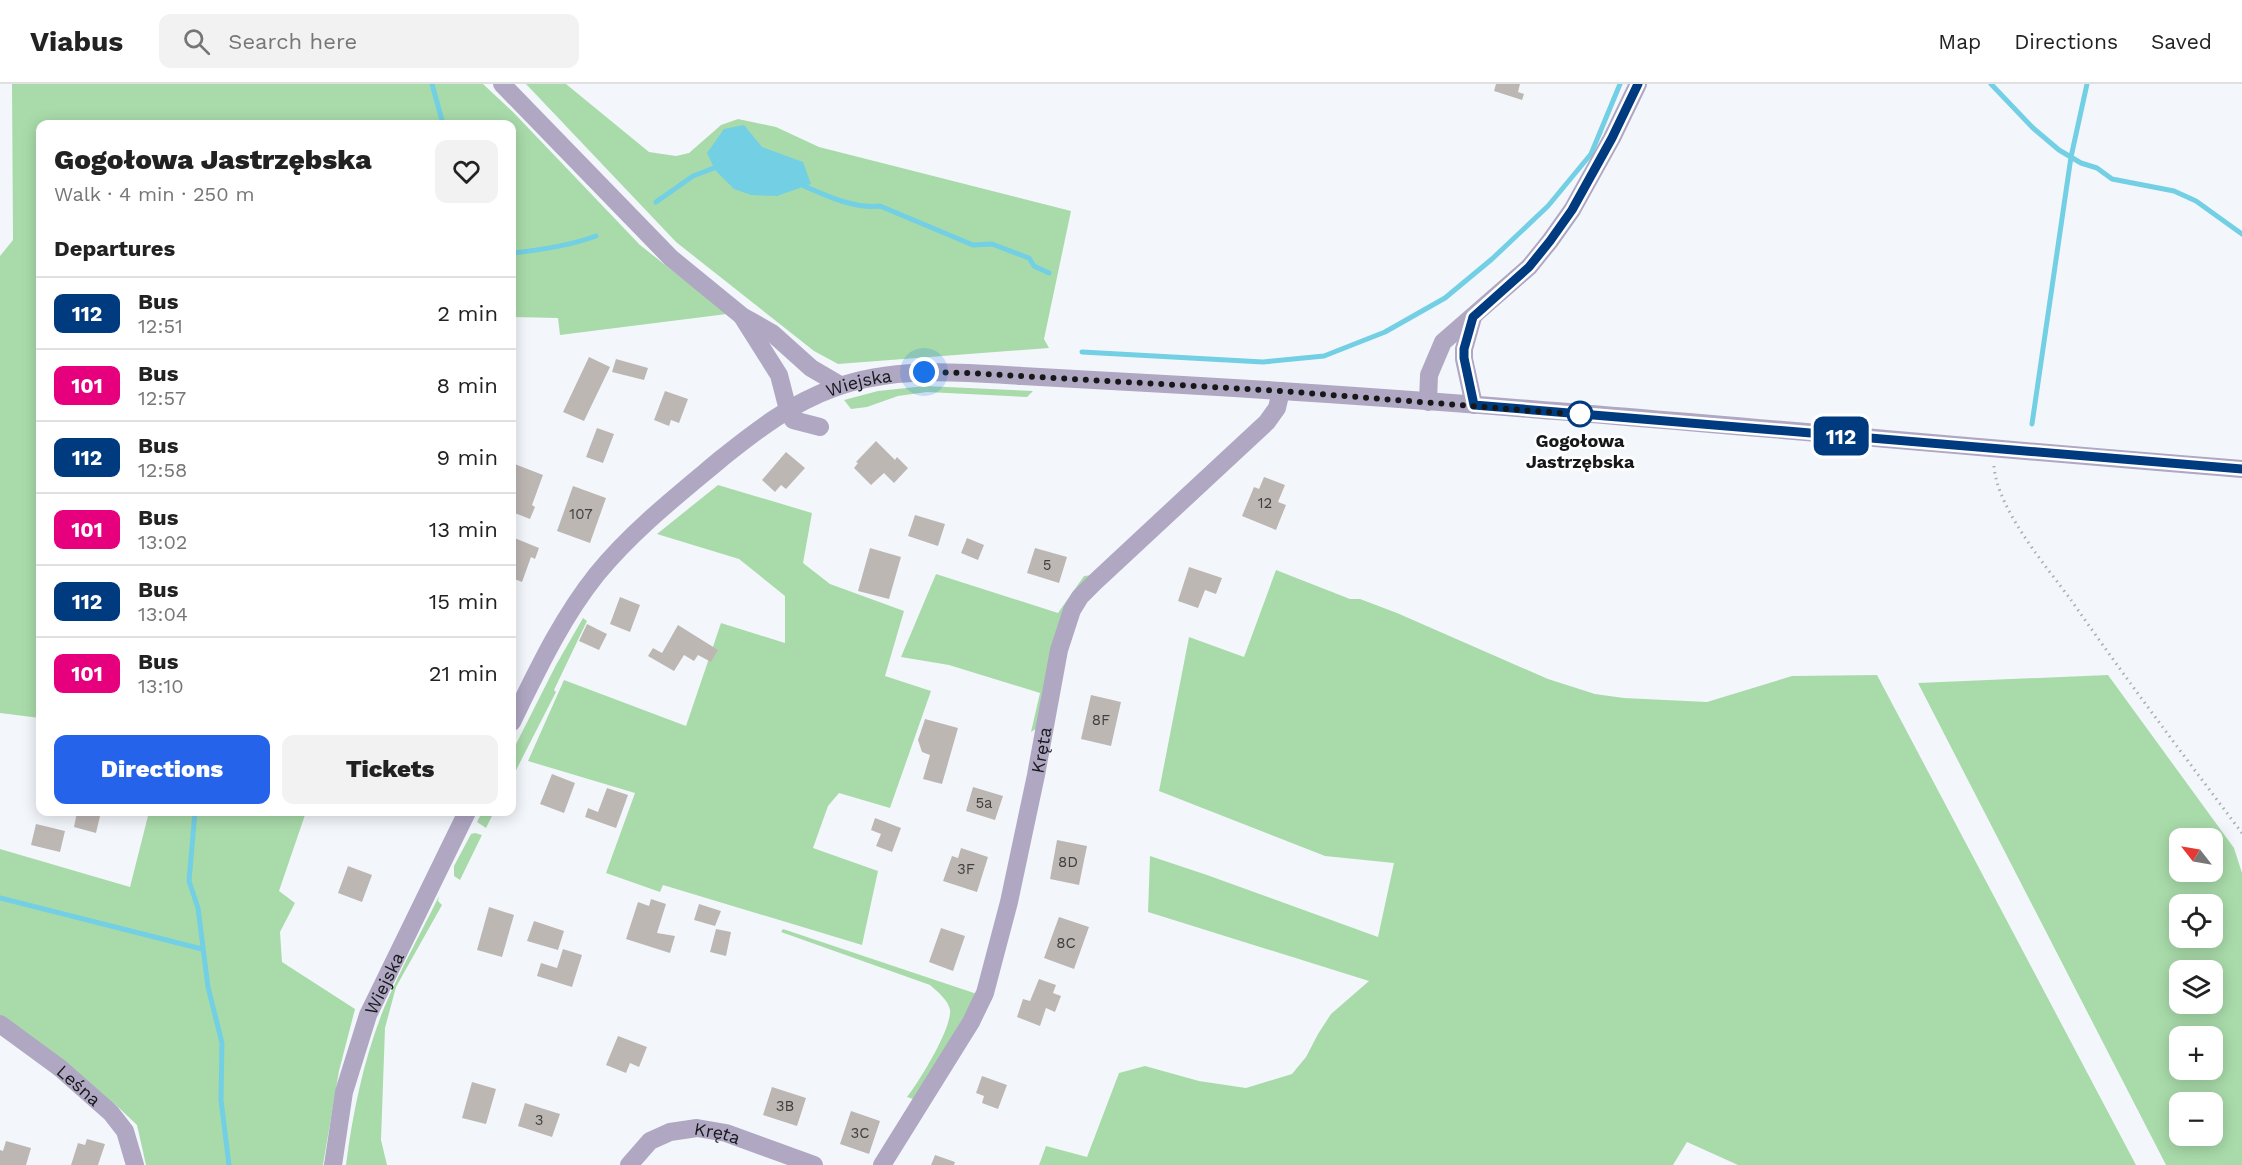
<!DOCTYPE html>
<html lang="en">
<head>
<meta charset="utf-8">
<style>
	:root { --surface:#fff; --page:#f2f2f2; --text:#222; --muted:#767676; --line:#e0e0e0; --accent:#2563eb }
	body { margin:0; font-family:"Work Sans",sans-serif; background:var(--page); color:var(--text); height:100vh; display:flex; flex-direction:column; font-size:22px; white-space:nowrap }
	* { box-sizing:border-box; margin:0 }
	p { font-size:20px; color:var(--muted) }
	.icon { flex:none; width:33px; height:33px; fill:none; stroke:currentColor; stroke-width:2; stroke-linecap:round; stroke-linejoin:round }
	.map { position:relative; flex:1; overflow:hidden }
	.panel { position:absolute; left:36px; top:36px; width:480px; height:696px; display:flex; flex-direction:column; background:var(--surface); border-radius:12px; box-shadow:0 3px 15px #0003 }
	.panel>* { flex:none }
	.badge { padding:0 12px; border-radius:9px; font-size:21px; line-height:39px }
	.needle { width:39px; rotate:301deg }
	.controls { position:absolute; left:2169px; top:744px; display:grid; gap:12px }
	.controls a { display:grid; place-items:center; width:54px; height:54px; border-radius:12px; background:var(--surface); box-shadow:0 3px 15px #0003; font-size:30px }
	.you { position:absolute; width:30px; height:30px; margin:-15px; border:4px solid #fff; border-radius:50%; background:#1a73e8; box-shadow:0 0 0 9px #1a73e833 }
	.map>.badge { position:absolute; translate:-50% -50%; box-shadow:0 0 0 3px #fff }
	h2 { padding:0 18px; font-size:22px; line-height:54px }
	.round { display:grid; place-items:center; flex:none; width:63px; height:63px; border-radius:12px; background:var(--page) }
	.head { display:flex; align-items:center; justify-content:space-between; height:102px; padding:0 18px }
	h1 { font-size:28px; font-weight:800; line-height:45px }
	.button { display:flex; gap:12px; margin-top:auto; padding:12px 18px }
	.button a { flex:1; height:69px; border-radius:12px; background:var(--accent); color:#fff; font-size:24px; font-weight:800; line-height:69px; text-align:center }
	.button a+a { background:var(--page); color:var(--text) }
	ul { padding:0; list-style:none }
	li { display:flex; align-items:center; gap:18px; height:72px; padding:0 18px; border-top:2px solid var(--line) }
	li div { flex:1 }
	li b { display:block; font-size:22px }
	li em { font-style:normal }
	li .badge { min-width:66px; font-weight:700; text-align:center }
	header { display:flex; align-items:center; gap:36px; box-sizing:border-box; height:84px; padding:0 30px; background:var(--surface); border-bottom:2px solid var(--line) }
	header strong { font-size:28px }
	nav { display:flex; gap:33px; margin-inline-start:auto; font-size:21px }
	.search { width:420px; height:54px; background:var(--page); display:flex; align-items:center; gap:15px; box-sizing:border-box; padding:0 21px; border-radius:12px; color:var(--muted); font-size:22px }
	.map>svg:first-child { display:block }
	.green { fill:#a9dbaa; fill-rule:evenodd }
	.water { fill:#73cfe4 }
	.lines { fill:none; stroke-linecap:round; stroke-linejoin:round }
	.stream { stroke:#73cfe4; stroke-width:5 }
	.building { fill:#bdb7b4 }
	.path { stroke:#aaadb1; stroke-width:3; stroke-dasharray:1.5 4.5; stroke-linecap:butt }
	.minor { stroke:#b0a7c3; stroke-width:18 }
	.line-casing { stroke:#fff; stroke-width:14 }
	.line { stroke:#003b80; stroke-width:9 }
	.walk { stroke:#161819; stroke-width:6; stroke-dasharray:0 10.8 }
	.stop-dot { fill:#fff; stroke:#003b80; stroke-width:3 }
	.labels { text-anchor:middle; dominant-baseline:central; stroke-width:5; stroke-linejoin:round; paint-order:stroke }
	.number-label { font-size:15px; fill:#404040 }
	.street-label { font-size:18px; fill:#161819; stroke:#fff }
	.stop-label { font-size:18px; font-weight:bold; fill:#161819; stroke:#fff }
</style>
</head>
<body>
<header>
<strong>Viabus</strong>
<div class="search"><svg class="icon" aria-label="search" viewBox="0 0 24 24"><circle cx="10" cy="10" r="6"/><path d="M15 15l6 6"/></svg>Search here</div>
<nav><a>Map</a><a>Directions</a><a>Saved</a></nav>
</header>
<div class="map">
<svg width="2242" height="1081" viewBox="0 0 2242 1081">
	<rect width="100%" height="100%" fill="#f3f7fc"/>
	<!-- green -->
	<path class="green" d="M 12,0 L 483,0 L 513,28 L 640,161 L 727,230 L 560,251 L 558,234 L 512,233 L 512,40 L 40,40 L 40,634 L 0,629 L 0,172 L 13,156 Z
		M 526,0 L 566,0 L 649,68 L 676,72 L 689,69 L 721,41 L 738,35 L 776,43 L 819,63 L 1071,127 L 1044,255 L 1049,264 L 838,280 L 814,267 L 676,158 Z
		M 925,302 L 1033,307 L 1027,313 L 927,308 L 898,312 L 867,323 L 851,325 L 844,316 L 878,307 Z
		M 718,401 L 812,429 L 803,479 L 830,500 L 904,527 L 885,592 L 931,607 L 890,724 L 839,709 L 828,722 L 813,764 L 878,787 L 862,861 L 663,801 L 660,808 L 606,789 L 635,709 L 528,677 L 564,596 L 686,642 L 721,539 L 785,559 L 785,512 L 739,475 L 657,450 Z
		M 1276,486 L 1350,515 L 1360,515 L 1397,529 L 1548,595 L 1595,610 L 1624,614 L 1707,618 L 1792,592 L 1877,591 L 2136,1081 L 1738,1081 L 1687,1058 L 1673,1081 L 1039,1081 L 1046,1062 L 1087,1073 L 1119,989 L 1145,982 L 1199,997 L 1246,1004 L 1292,990 L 1306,973 L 1318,950 L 1331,930 L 1369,897 L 1148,828 L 1150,772 L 1207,791 L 1378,853 L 1394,779 L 1325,772 L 1159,707 L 1189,553 L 1244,573 Z
		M 936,490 L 1058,529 L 1084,492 L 1093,491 L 1037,644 L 1031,648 L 1040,609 L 949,581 L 901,573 Z
		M 583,534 L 587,537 L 554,606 L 556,608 L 512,694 L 512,668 L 556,581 Z
		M 2108,591 L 2234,764 L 2242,789 L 2242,1081 L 2166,1081 L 1918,599 ZM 2180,754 L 2212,754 L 2212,788 L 2180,788 ZM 2180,820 L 2212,820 L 2212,854 L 2180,854 ZM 2180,886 L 2212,886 L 2212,920 L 2180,920 ZM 2180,952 L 2212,952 L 2212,986 L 2180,986 ZM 2180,1018 L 2212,1018 L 2212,1052 L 2180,1052 Z
		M 149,728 L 306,728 L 279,807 L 295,819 L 280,848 L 282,878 L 355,925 L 339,987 L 323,1081 L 146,1081 L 137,1041 L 117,1022 L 0,942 L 0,765 L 130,803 Z
		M 482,728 L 494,728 L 486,744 L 477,738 Z
		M 475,749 L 482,751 L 460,796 L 454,792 L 454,782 L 471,750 Z
		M 439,812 L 438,817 L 442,821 L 396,903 L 385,944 L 381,1056 L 387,1081 L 346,1081 C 353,1027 364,974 384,924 C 400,886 421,849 439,812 Z
		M 783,845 L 977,910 L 916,1016 L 907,1013 C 919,998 952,944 950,926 C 948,916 938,908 930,901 L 781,848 Z"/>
	<!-- water -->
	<path class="water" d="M 744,41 L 762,63 L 803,78 L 811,100 L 777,112 L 751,111 L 734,105 L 715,86 L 707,69 L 724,45 Z"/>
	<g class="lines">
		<!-- stream -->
		<path class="stream" d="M 432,0 L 443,40
			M 1991,0 L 2033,44 L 2059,66 L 2081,79 L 2097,84 L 2112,95 L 2174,107 L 2196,117 L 2242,150
			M 804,102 C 827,112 854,125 880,122 L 973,161 L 992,160 L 1029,174 L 1034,182 L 1049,189
			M 656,118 L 693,92 L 714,84
			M 512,169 C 541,166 569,162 596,152
			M 1082,268 L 1263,278 L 1324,272 L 1385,248 L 1445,214 L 1492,175 L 1548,122 L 1591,70 L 1620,0
			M 2032,340 L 2071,73 L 2087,0
			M 195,728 L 189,797 L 198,824 L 208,903 L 222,959 L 221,1016 L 229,1081
			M 0,814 L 202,865"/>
	</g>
	<!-- building -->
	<path class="building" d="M 1496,0 L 1520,0 L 1518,8 L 1524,10 L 1522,16 L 1494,7 Z
		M 589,273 L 610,283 L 584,337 L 563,328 Z
		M 616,275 L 648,284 L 644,296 L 612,288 Z
		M 665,307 L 688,315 L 679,339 L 671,336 L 669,342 L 654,336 Z
		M 597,344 L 614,350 L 603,379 L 586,373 Z
		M 876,357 L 895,376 L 897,373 L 908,384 L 894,399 L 884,389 L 871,401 L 854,384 L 858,379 L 856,378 Z
		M 786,368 L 805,384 L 786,405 L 781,401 L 775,408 L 762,396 Z
		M 512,379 L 543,391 L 532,421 L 535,423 L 530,435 L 512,428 Z
		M 1264,393 L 1285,401 L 1278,418 L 1286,421 L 1276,446 L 1242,432 L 1254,403 L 1259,405 Z
		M 573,402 L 606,414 L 590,459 L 557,447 Z
		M 915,431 L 945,440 L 938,462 L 908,452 Z
		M 512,453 L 539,464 L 535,475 L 531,473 L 522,498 L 512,494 Z
		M 967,454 L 984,461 L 978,476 L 961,469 Z
		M 870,464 L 901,473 L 889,515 L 858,507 Z
		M 1035,464 L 1067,473 L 1059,499 L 1027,489 Z
		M 1189,483 L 1222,494 L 1216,510 L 1205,506 L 1198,524 L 1178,517 Z
		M 620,513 L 640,521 L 630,548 L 610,540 Z
		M 587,540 L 607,550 L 599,566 L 579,557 Z
		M 678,541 L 718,566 L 711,578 L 698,571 L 694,577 L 684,571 L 674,587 L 648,572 L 653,564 L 662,569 Z
		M 1091,611 L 1121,618 L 1111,662 L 1081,655 Z
		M 925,635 L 958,644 L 942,700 L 923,695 L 930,671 L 922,668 L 918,656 Z
		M 552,690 L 575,699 L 564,729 L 540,720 Z
		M 973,703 L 1003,712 L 995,736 L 966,727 Z
		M 607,704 L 628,711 L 616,744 L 585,733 L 588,724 L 598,728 Z
		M 77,728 L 104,728 L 103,732 L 100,732 L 96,749 L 74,743 Z
		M 875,734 L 901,744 L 892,768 L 876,762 L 881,750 L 871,746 Z
		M 36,740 L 65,747 L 60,768 L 31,761 Z
		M 1057,756 L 1087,762 L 1079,801 L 1050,795 Z
		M 961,764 L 988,773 L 977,808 L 943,797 L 952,772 L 958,774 Z
		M 348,782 L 372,791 L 362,818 L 338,809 Z
		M 651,815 L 666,820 L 657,849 L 675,852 L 670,869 L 626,855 L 638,818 L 649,822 Z
		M 699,820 L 721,827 L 715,842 L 694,836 Z
		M 489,823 L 514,831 L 502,873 L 477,866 Z
		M 1059,833 L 1089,843 L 1074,885 L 1044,874 Z
		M 534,837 L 564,847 L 558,866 L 527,857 Z
		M 941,844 L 965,852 L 953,887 L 929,878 Z
		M 716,845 L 731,848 L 726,872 L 710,868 Z
		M 563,865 L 582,871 L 572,903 L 537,892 L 541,879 L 557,884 Z
		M 1039,895 L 1056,901 L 1053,909 L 1061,912 L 1055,928 L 1046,924 L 1040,942 L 1017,933 L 1023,915 L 1030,917 Z
		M 618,952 L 647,963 L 639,983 L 630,979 L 626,989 L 606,981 Z
		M 982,992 L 1007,1001 L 998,1025 L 982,1019 L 984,1012 L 976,1009 Z
		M 472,998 L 496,1005 L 486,1040 L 462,1034 Z
		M 772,1003 L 806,1014 L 797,1042 L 763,1031 Z
		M 525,1019 L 560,1030 L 552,1053 L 518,1042 Z
		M 851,1027 L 880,1037 L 869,1070 L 840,1060 Z
		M 87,1055 L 105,1060 L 98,1081 L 71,1081 L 78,1059 L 85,1061 Z
		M 6,1057 L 31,1064 L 26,1081 L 0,1081 L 0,1066 L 3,1067 Z
		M 935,1071 L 955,1078 L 954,1081 L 931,1081 Z"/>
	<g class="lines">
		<!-- path -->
		<path class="path" d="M 1994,382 C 1997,425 2046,482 2071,516 C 2126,595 2184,672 2242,749"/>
		<!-- minor -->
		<g class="minor">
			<path d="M 502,0 L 671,174 L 742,232 L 772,249 L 811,284 L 840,301"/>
			<path d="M 1473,233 L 1464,265 L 1464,275 L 1474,321"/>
			<path d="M 743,234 L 779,291 L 788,326 L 793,336 L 820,343"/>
			<path d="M 1428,318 L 1429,291 L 1443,258 L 1529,183 L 1550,157 L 1572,126 L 1612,54 L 1638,0"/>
			<path id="s1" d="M 512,638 C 537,587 561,535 597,490 C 633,446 679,410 722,374 C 757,346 792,319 834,304 C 894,282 959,288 1022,292 C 1075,295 1129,298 1183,301 C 1536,321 1889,357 2242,385"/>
			<path id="s2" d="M 0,940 L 60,984 L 111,1029 L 125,1047 L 135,1081"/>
			<path id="s3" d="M 333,1081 L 344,1008 L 368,931 L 467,728"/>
			<path id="s4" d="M 629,1081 L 650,1057 L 670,1048 L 697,1044 L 726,1049 L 814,1081"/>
			<path id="s5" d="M 882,1081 L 971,938 L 985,909 L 1009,818 L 1036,691 L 1059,566 L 1072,526 L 1080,513 L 1095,498 L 1267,338 L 1277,324 L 1281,307"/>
		</g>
	</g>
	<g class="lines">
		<!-- line casing -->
		<g class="line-casing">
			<path id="line" d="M 1638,0 L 1612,54 L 1572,126 L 1550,157 L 1529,183 L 1473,233 L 1464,265 L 1464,274 L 1474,321 L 2242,385"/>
		</g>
		<!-- line -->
		<use href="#line" class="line"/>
		<!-- walk -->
		<path class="walk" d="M 924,288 L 968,289 L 1281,307 L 1586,331 L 1580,330"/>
	</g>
	<!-- markers -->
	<circle class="stop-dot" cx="1580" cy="330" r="12"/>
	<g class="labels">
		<!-- number labels -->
		<g class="number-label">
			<text x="1265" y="419">12</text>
			<text x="581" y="430">107</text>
			<text x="1047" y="481">5</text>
			<text x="1101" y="636">8F</text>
			<text x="984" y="719">5a</text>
			<text x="1068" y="778">8D</text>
			<text x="966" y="785">3F</text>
			<text x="1066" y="859">8C</text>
			<text x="785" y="1022">3B</text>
			<text x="539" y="1036">3</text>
			<text x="860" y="1049">3C</text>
		</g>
		<!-- street labels -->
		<g class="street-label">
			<text stroke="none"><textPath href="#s1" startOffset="500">Wiejska</textPath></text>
			<text stroke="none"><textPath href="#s5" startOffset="450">Kręta</textPath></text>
			<text stroke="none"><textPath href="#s3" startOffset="190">Wiejska</textPath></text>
			<text stroke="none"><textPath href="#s2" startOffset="100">Leśna</textPath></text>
			<text stroke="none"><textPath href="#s4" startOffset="102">Kręta</textPath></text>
		</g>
		<!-- stop labels -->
		<g class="stop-label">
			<text x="1580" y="356">Gogołowa<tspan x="1580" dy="21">Jastrzębska</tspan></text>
		</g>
	</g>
</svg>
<div class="controls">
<a><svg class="needle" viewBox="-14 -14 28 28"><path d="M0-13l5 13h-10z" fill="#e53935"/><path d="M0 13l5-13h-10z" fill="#767676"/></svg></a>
<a><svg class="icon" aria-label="locate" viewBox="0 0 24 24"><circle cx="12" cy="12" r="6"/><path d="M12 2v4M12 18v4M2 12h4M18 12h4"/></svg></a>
<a><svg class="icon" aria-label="layers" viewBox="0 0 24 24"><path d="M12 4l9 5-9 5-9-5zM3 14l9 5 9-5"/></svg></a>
<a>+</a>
<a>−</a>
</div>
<div class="you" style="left:924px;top:288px"></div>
<b class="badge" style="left:1841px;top:352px;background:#003b80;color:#fff">112</b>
<section class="panel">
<div class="head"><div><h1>Gogołowa Jastrzębska</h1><p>Walk · 4 min · 250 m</p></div><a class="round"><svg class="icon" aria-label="heart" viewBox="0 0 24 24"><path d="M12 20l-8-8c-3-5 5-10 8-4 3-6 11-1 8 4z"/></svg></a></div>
<h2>Departures</h2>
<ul>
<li><span class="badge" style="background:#003b80;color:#fff">112</span><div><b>Bus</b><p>12:51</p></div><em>2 min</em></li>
<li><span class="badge" style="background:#e6007e;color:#fff">101</span><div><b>Bus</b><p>12:57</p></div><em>8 min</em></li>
<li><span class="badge" style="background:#003b80;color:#fff">112</span><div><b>Bus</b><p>12:58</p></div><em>9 min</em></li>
<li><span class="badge" style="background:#e6007e;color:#fff">101</span><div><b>Bus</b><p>13:02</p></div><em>13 min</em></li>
<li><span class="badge" style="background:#003b80;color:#fff">112</span><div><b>Bus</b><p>13:04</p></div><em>15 min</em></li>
<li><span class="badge" style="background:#e6007e;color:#fff">101</span><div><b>Bus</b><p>13:10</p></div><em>21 min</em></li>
</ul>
<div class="button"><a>Directions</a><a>Tickets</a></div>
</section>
</div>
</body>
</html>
